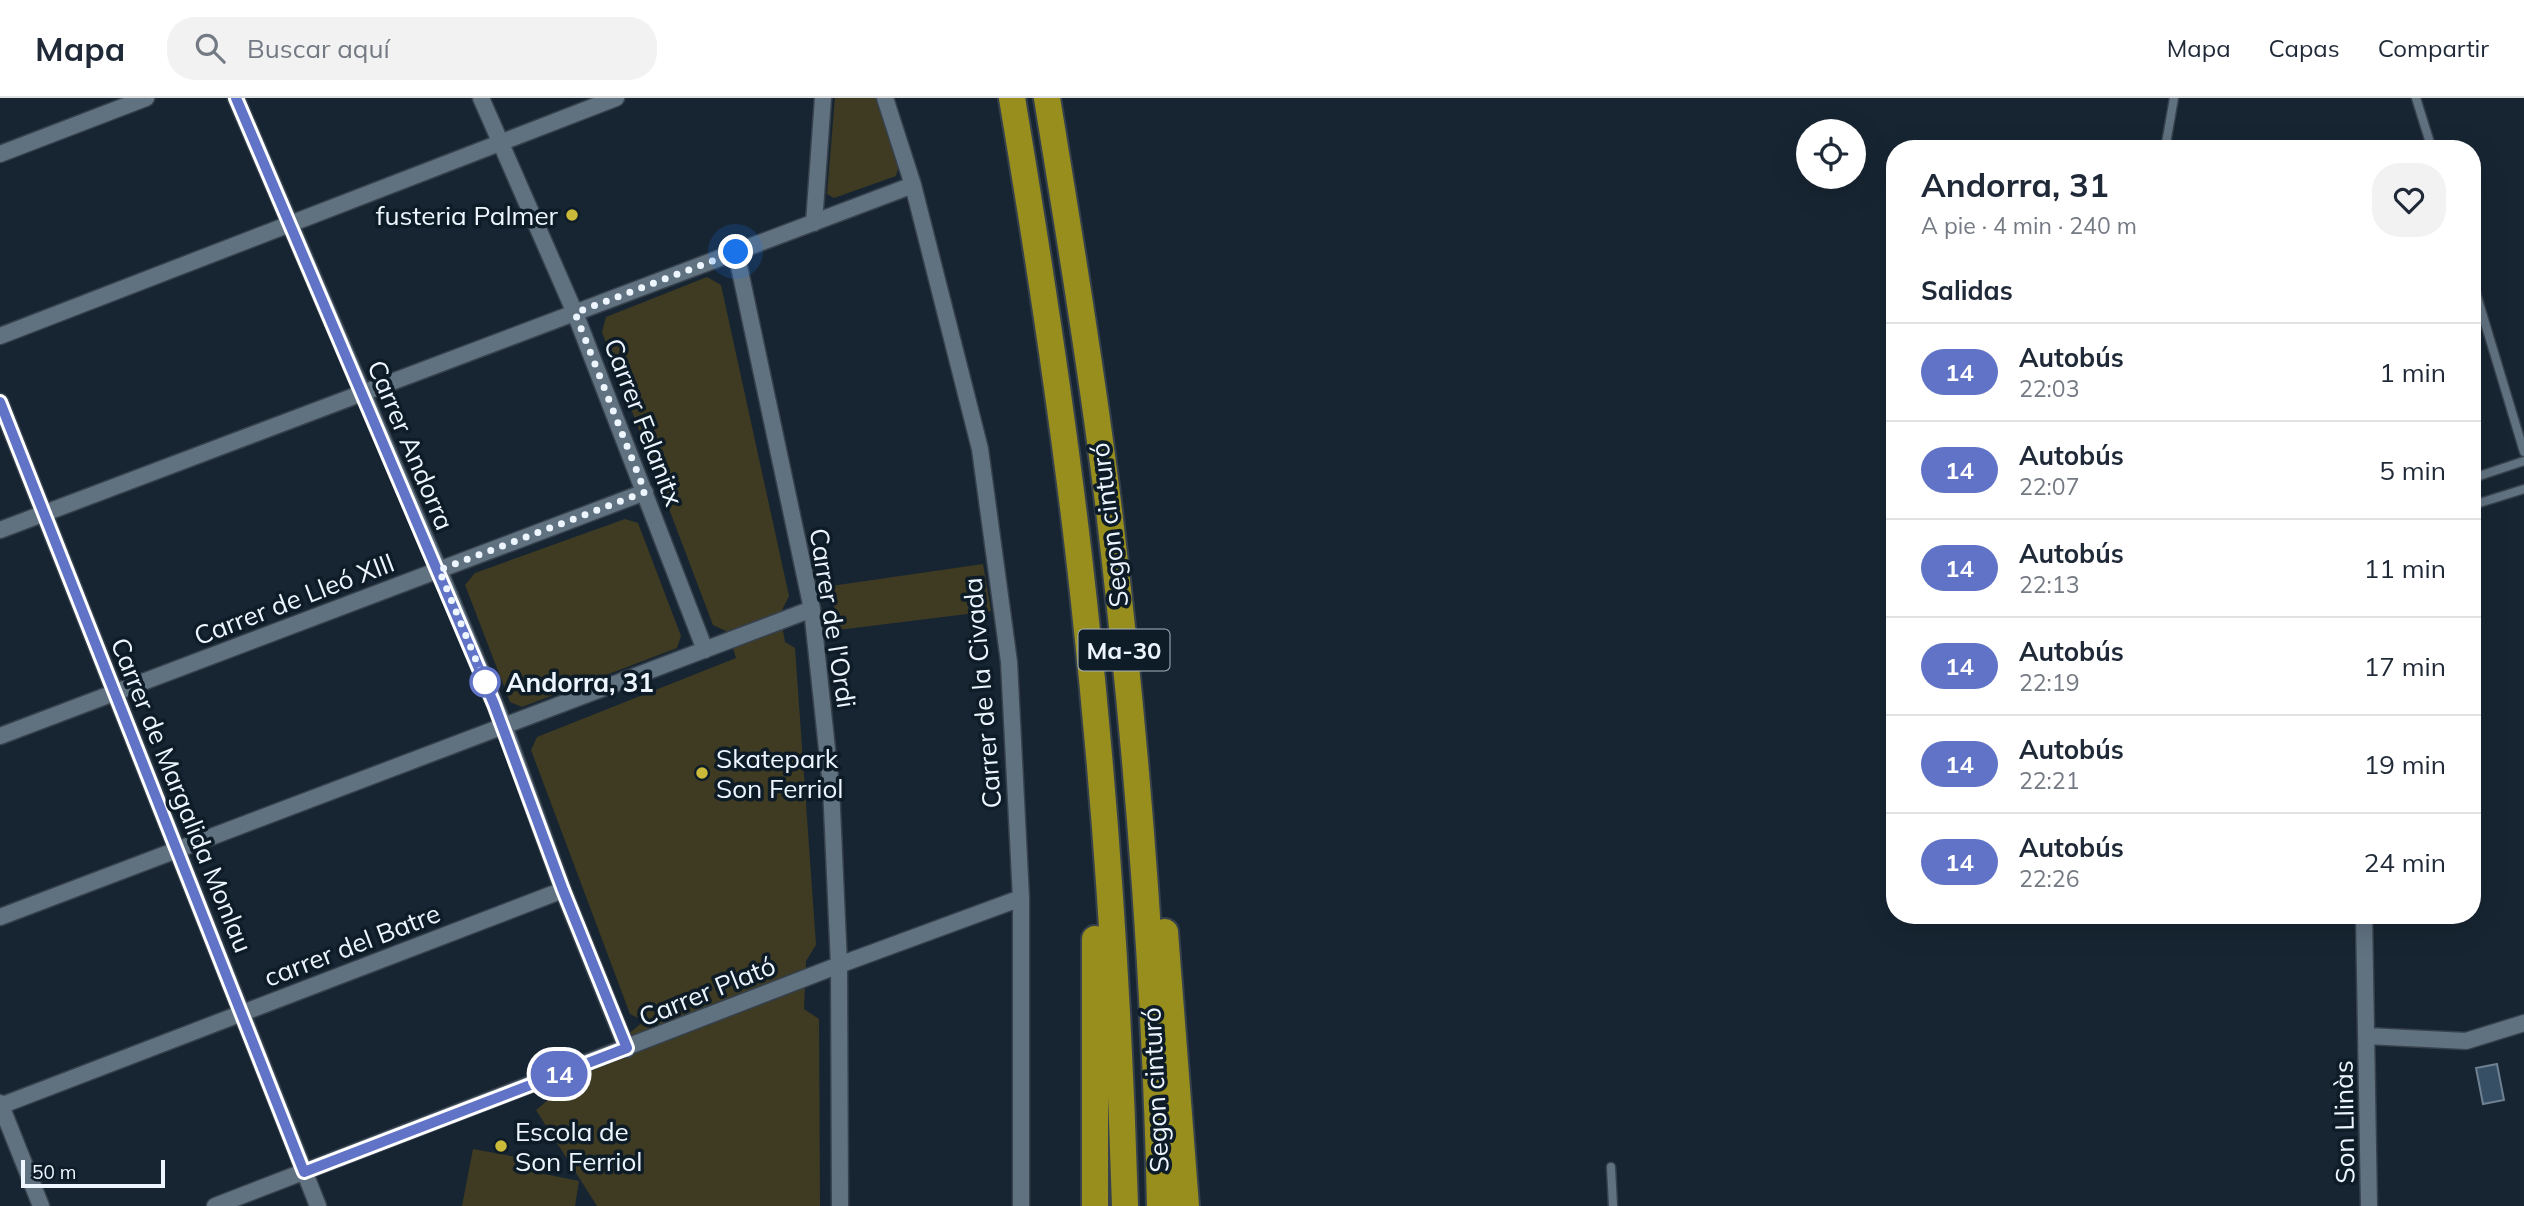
<!DOCTYPE html>
<html lang="es">
<head>
<meta charset="utf-8">
<style>
	:root { --surface:#fff; --page:#f2f2f3; --text:#1f2937; --muted:#747a83; --line:#e0e1e3 }
	body { margin:0; font-family:Mulish,sans-serif; background:var(--page); color:var(--text); height:100vh; display:flex; flex-direction:column; font-size:26px; white-space:nowrap }
	* { box-sizing:border-box; margin:0 }
	p { font-size:23px; color:var(--muted) }
	.icon { flex:none; width:38px; height:38px; fill:none; stroke:currentColor; stroke-width:2; stroke-linecap:round; stroke-linejoin:round }
	.map { position:relative; flex:1; overflow:hidden }
	.sheet { position:absolute; left:1886px; top:42px; width:595px; height:784px; display:flex; flex-direction:column; background:var(--surface); border-radius:28px; box-shadow:0 7px 28px #0002 }
	.sheet>* { flex:none }
	.badge { padding:0 14px; border-radius:23px; font-size:24px; line-height:46px }
	.buttons { position:absolute; left:1796px; top:21px; display:grid; gap:14px }
	.buttons a { display:grid; place-items:center; width:70px; height:70px; border-radius:50%; background:var(--surface); box-shadow:0 7px 28px #0002; font-size:35px }
	.scale { position:absolute; left:21px; bottom:18px; width:144px; box-sizing:border-box; padding-left:7px; border:4px solid #edf6ff; border-top:0; font-size:19px; line-height:24px; white-space:nowrap; color:#edf6ff; -webkit-text-stroke:5px #0e1c28; paint-order:stroke }
	.you { position:absolute; width:35px; height:35px; margin:-18px; border:5px solid #fff; border-radius:50%; background:#1a73e8; box-shadow:0 0 0 10px #1a73e833 }
	.map>.badge { position:absolute; translate:-50% -50%; box-shadow:0 0 0 4px #fff }
	h2 { padding:0 35px; font-size:26px; line-height:63px }
	.round { display:grid; place-items:center; flex:none; width:74px; height:74px; border-radius:28px; background:var(--page) }
	.head { display:flex; align-items:center; justify-content:space-between; height:119px; padding:0 35px }
	h1 { font-size:33px; font-weight:700; line-height:52px }
	ul { padding:0; list-style:none }
	li { display:flex; align-items:center; gap:21px; height:98px; padding:0 35px; border-top:2px solid var(--line) }
	li div { flex:1 }
	li b { display:block; font-size:26px }
	li em { font-style:normal }
	li .badge { min-width:77px; font-weight:700; text-align:center }
	header { display:flex; align-items:center; gap:42px; box-sizing:border-box; height:98px; padding:0 35px; background:var(--surface); border-bottom:2px solid var(--line) }
	header strong { font-size:33px }
	nav { display:flex; gap:38px; margin-inline-start:auto; font-size:24px }
	.search { width:490px; height:63px; background:var(--page); display:flex; align-items:center; gap:18px; box-sizing:border-box; padding:0 24px; border-radius:28px; color:var(--muted); font-size:26px }
	.map>svg:first-child { display:block }
	.green { fill:#3f3b22 }
	.water { fill:#374f64; stroke:#6e8192; stroke-width:2 }
	.lines { fill:none; stroke-linecap:round; stroke-linejoin:round }
	.service-casing { stroke:#36414c; stroke-width:11 }
	.minor-casing { stroke:#36414c; stroke-width:19 }
	.trunk-casing { stroke:#36414c; stroke-width:30 }
	.service { stroke:#607180; stroke-width:8 }
	.minor { stroke:#607180; stroke-width:16 }
	.trunk { stroke:#978e1d; stroke-width:26 }
	.line-casing { stroke:#fff; stroke-width:16 }
	.line { stroke:#6173c7; stroke-width:10 }
	.walk { stroke:#edf6ff; stroke-width:7; stroke-dasharray:0 12.6 }
	.poi-dot { fill:#cbba39; stroke:#0e1c28; stroke-width:2.5 }
	.stop-dot { fill:#fff; stroke:#6173c7; stroke-width:3.5 }
	.labels { text-anchor:middle; dominant-baseline:central; stroke-width:7; stroke-linejoin:round; paint-order:stroke }
	.shield { fill:#0e1c28; stroke:#aab5be; stroke-width:2 }
	.shield-label { font-size:24px; font-weight:bold; fill:#edf6ff }
	.poi-label { font-size:26px; fill:#edf6ff; stroke:#0e1c28; text-anchor:start }
	.street-label { font-size:26px; fill:#edf6ff; stroke:#0e1c28 }
	.stop-label { font-size:26px; font-weight:bold; fill:#edf6ff; stroke:#0e1c28; text-anchor:start }
</style>
</head>
<body>
<header>
<strong>Mapa</strong>
<div class="search"><svg class="icon" aria-label="search" viewBox="0 0 24 24"><circle cx="10" cy="10" r="6"/><path d="M15 15l6 6"/></svg>Buscar aquí</div>
<nav><a>Mapa</a><a>Capas</a><a>Compartir</a></nav>
</header>
<div class="map">
<svg width="2524" height="1108" viewBox="0 0 2524 1108">
	<rect width="100%" height="100%" fill="#172532"/>
	<!-- green -->
	<path class="green" d="M 835,0 L 876,0 L 899,67 L 896,78 L 834,100 L 827,96 Z
		M 707,179 L 721,187 L 789,498 L 780,516 L 785,544 L 795,550 L 816,847 L 806,863 L 804,911 L 819,921 L 820,1108 L 597,1108 L 536,1012 L 644,923 L 630,916 L 531,652 L 537,639 L 736,560 L 728,534 L 713,527 L 602,234 L 606,219 Z
		M 625,421 L 638,425 L 681,538 L 677,550 L 522,609 L 510,604 L 465,487 L 475,475 Z
		M 983,466 L 991,513 L 838,532 L 831,488 Z
		M 473,1051 L 527,1061 L 525,1072 L 579,1083 L 575,1108 L 462,1108 Z"/>
	<!-- water -->
	<path class="water" d="M 2497,966 L 2504,1002 L 2483,1006 L 2476,970 Z"/>
	<g class="lines">
		<!-- service casing -->
		<g class="service-casing">
			<path id="service" d="M 2416,0 L 2432,51
				M 2165,51 L 2174,0
				M 2473,185 L 2524,354
				M 2473,380 L 2524,363
				M 2473,407 L 2524,391
				M 1611,1069 L 1613,1108"/>
		</g>
		<!-- minor casing -->
		<g class="minor-casing">
			<path id="minor" d="M 236,0 L 439,472 L 504,628 L 563,792 L 627,951
				M 481,0 L 575,215 L 705,552
				M 885,0 L 913,87 L 980,351 L 1009,564 L 1021,800 L 1021,1108
				M 0,56 L 146,0
				M 814,125 L 823,0
				M 736,154 L 812,511 L 831,688 L 839,867 L 840,1108
				M 0,238 L 616,0
				M 0,304 L 318,1108
				M 0,432 L 913,87
				M 0,638 L 645,394
				M 2364,817 L 2369,1108
				M 0,819 L 812,511
				M 2367,938 L 2466,943 L 2524,925
				M 0,1005 L 41,1108
				M 0,1008 L 563,792
				M 215,1108 L 839,867 L 1021,800"/>
		</g>
		<!-- trunk casing -->
		<g class="trunk-casing">
			<path id="trunk" d="M 1012,0 C 1040,167 1066,336 1084,504 C 1106,705 1119,907 1125,1108
				M 1047,0 C 1069,135 1091,269 1108,404 C 1136,638 1155,873 1160,1108
				M 1165,834 L 1186,1108
				M 1095,841 L 1095,1108"/>
		</g>
		<!-- service -->
		<use href="#service" class="service"/>
		<!-- minor -->
		<use href="#minor" class="minor"/>
		<!-- trunk -->
		<use href="#trunk" class="trunk"/>
	</g>
	<g class="lines">
		<!-- line casing -->
		<g class="line-casing">
			<path id="line" d="M 0,304 L 304,1074 L 627,950 L 563,792 L 494,606 L 236,0"/>
		</g>
		<!-- line -->
		<use href="#line" class="line"/>
		<!-- walk -->
		<path class="walk" d="M 485,584 L 439,472 L 645,394 L 575,215 L 736,154"/>
	</g>
	<!-- markers -->
	<g class="poi-dot">
		<circle cx="572" cy="117" r="7"/>
		<circle cx="702" cy="675" r="7"/>
		<circle cx="501" cy="1048" r="7"/>
	</g>
	<circle class="stop-dot" cx="485" cy="584" r="14"/>
	<g class="labels">
		<!-- shield labels -->
		<rect class="shield" x="1078.5" y="531.5" width="91" height="41" rx="5"/>
		<g class="shield-label">
			<text x="1124" y="552">Ma-30</text>
		</g>
		<!-- poi labels -->
		<g class="poi-label">
			<text x="558" y="117" text-anchor="end">fusteria Palmer</text>
			<text x="716" y="660">Skatepark<tspan x="716" dy="30">Son Ferriol</tspan></text>
			<text x="515" y="1033">Escola de<tspan x="515" dy="30">Son Ferriol</tspan></text>
		</g>
		<!-- street labels -->
		<g class="street-label">
			<text transform="translate(644 324) rotate(69)">Carrer Felanitx</text>
			<text transform="translate(411 347) rotate(67)">Carrer Andorra</text>
			<text transform="translate(1109 427) rotate(-97)">Segon cinturó</text>
			<text transform="translate(294 501) rotate(-21)">Carrer de Lleó XIII</text>
			<text transform="translate(833 520) rotate(81)">Carrer de l'Ordi</text>
			<text transform="translate(982 595) rotate(-95)">Carrer de la Civada</text>
			<text transform="translate(182 697) rotate(68)">Carrer de Margalida Monlau</text>
			<text transform="translate(352 847) rotate(-21)">carrer del Batre</text>
			<text transform="translate(707 893) rotate(-22)">Carrer Plató</text>
			<text transform="translate(1155 992) rotate(-93)">Segon cinturó</text>
			<text transform="translate(2344 1024) rotate(-91)">Son Llinàs</text>
		</g>
		<!-- stop labels -->
		<g class="stop-label">
			<text x="506" y="584">Andorra, 31</text>
		</g>
	</g>
</svg>
<div class="buttons">
<a><svg class="icon" aria-label="locate" viewBox="0 0 24 24"><circle cx="12" cy="12" r="6"/><path d="M12 2v4M12 18v4M2 12h4M18 12h4"/></svg></a>
</div>
<div class="scale">50 m</div>
<div class="you" style="left:736px;top:154px"></div>
<b class="badge" style="left:559px;top:976px;background:#6173c7;color:#fff">14</b>
<section class="sheet">
<div class="head"><div><h1>Andorra, 31</h1><p>A pie · 4 min · 240 m</p></div><a class="round"><svg class="icon" aria-label="heart" viewBox="0 0 24 24"><path d="M12 20l-8-8c-3-5 5-10 8-4 3-6 11-1 8 4z"/></svg></a></div>
<h2>Salidas</h2>
<ul>
<li><span class="badge" style="background:#6173c7;color:#fff">14</span><div><b>Autobús</b><p>22:03</p></div><em>1 min</em></li>
<li><span class="badge" style="background:#6173c7;color:#fff">14</span><div><b>Autobús</b><p>22:07</p></div><em>5 min</em></li>
<li><span class="badge" style="background:#6173c7;color:#fff">14</span><div><b>Autobús</b><p>22:13</p></div><em>11 min</em></li>
<li><span class="badge" style="background:#6173c7;color:#fff">14</span><div><b>Autobús</b><p>22:19</p></div><em>17 min</em></li>
<li><span class="badge" style="background:#6173c7;color:#fff">14</span><div><b>Autobús</b><p>22:21</p></div><em>19 min</em></li>
<li><span class="badge" style="background:#6173c7;color:#fff">14</span><div><b>Autobús</b><p>22:26</p></div><em>24 min</em></li>
</ul>
</section>
</div>
</body>
</html>
